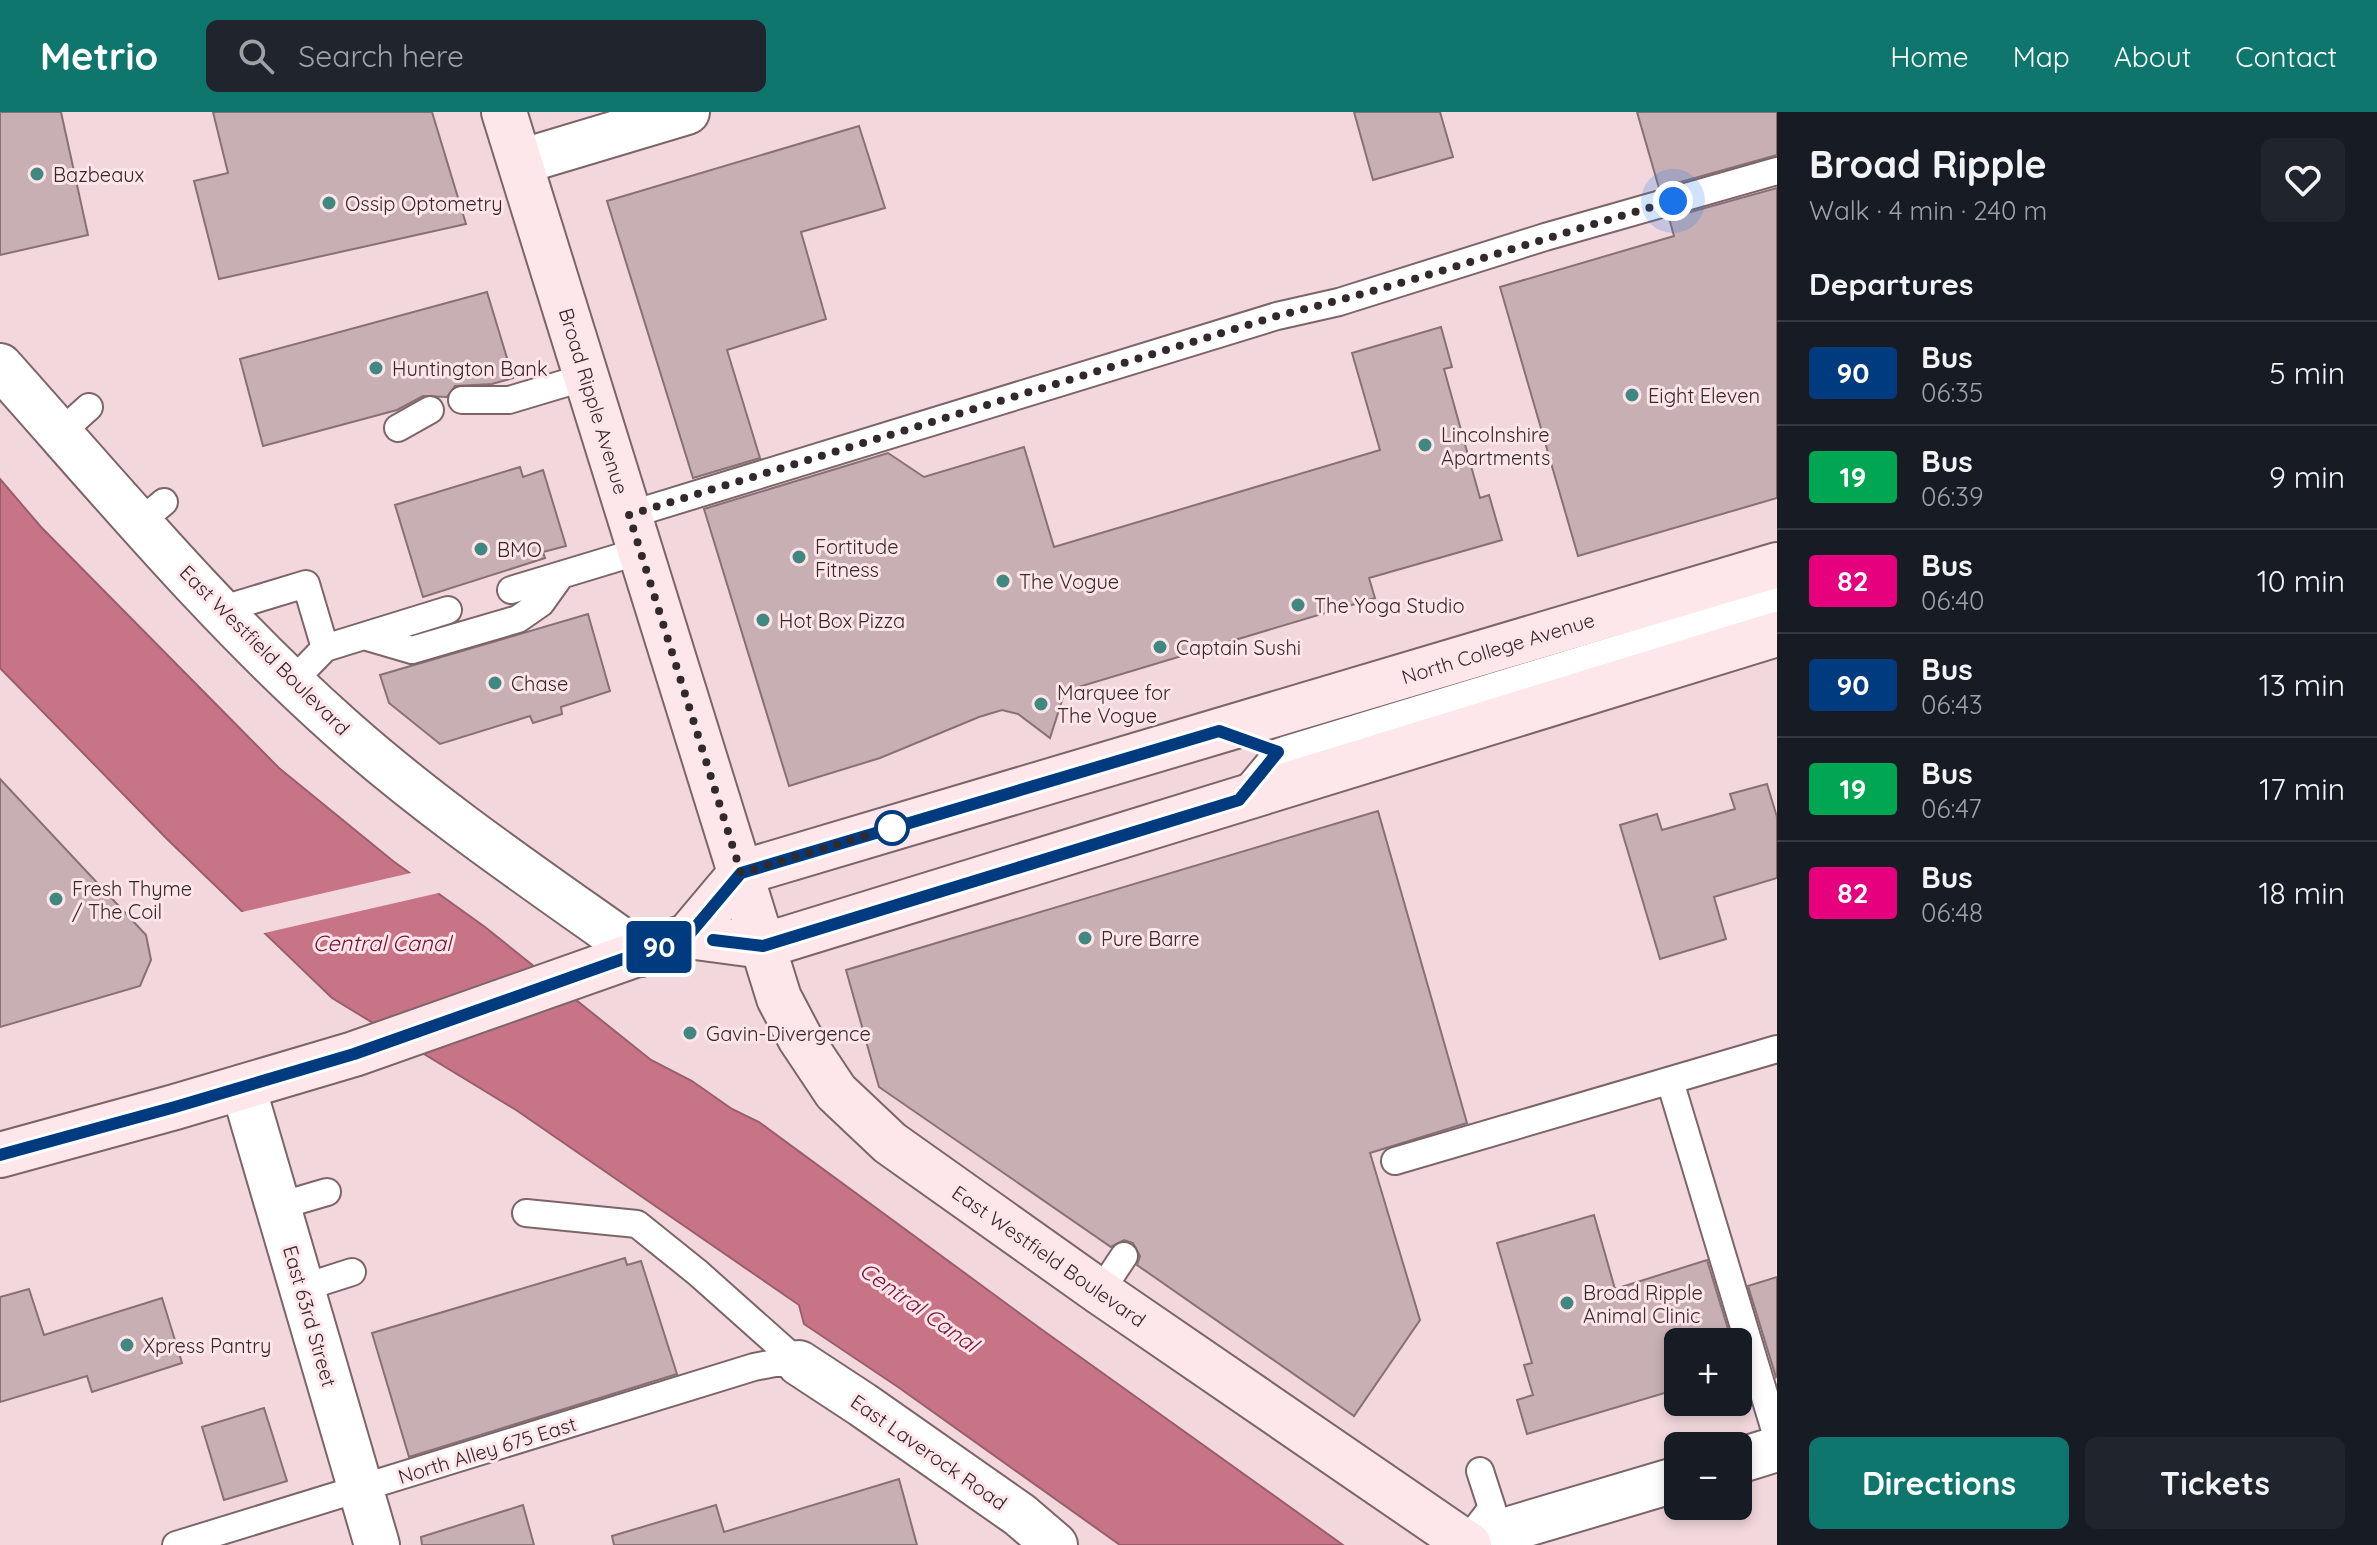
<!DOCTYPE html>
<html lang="en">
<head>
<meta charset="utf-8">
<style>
	:root { --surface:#171b24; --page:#20242c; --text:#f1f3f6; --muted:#9ea1a6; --line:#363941; --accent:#0f766e }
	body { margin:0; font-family:Quicksand,sans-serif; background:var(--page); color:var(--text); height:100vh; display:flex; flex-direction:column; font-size:30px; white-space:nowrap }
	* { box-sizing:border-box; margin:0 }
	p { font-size:26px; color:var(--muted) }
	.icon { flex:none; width:44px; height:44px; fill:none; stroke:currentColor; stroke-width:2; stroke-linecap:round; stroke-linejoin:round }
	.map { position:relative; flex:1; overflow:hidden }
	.panel { display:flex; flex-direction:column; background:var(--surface); width:600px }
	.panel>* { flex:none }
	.badge { padding:0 16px; border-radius:6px; font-size:28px; line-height:52px }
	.tools { position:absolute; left:1664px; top:1216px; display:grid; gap:16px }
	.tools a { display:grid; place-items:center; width:88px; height:88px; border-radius:12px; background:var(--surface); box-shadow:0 4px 12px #0003; font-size:40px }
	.you { position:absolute; width:40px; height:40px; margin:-20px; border:6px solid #fff; border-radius:50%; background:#1a73e8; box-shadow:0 0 0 12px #1a73e833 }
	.map>.badge { position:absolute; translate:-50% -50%; box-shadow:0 0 0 4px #fff }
	h2 { padding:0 32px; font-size:30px; line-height:72px }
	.round { display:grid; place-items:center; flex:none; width:84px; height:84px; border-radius:12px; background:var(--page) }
	.overview { display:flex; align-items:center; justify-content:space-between; height:136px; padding:0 32px }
	h1 { font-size:38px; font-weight:700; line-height:60px }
	.action { display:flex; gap:16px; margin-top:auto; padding:16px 32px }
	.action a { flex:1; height:92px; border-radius:12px; background:var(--accent); color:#fff; font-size:32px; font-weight:700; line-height:92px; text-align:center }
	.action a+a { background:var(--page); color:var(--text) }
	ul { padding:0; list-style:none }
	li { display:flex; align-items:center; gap:24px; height:104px; padding:0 32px; border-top:2px solid var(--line) }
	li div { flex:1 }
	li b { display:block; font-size:30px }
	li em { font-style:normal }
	li .badge { min-width:88px; font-weight:700; text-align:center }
	header { display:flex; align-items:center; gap:48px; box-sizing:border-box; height:112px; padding:0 40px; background:var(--accent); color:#fff }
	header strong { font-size:38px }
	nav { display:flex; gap:44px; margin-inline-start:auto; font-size:28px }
	.search { width:560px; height:72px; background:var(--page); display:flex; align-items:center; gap:20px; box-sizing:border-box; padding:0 28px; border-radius:12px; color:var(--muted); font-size:30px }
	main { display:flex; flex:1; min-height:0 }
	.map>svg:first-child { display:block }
	.water { fill:#c77586; stroke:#9a5e6a; stroke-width:2 }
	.pier { fill:#f2d8dc }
	.building { fill:#c8afb3; stroke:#877174; stroke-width:2 }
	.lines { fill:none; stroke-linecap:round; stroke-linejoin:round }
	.lane-casing { stroke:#7c6569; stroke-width:30 }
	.street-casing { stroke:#7c6569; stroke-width:48 }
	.secondary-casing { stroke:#7c6569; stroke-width:48 }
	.lane { stroke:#fff; stroke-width:26 }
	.street { stroke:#fff; stroke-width:44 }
	.secondary { stroke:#fde7eb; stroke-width:44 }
	.line-casing { stroke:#fff; stroke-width:18 }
	.line { stroke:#003b80; stroke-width:12 }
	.walk { stroke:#32292a; stroke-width:8; stroke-dasharray:0 14.4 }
	.poi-dot { fill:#418881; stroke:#ffe5e9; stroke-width:3 }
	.stop-dot { fill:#fff; stroke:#003b80; stroke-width:4 }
	.labels { text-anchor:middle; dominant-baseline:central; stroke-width:6; stroke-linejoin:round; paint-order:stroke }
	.poi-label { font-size:20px; fill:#32292a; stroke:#ffe5e9; text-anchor:start }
	.street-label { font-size:20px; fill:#32292a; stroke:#ffe5e9 }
	.water-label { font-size:22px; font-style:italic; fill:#751134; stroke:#ffe5e9 }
</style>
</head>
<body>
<header>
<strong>Metrio</strong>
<div class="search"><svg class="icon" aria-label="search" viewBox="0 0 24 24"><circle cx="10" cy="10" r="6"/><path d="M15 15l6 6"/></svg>Search here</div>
<nav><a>Home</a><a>Map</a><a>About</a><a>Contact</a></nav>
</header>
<main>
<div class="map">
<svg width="1777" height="1433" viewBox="0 0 1777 1433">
	<rect width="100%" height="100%" fill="#f2d8dc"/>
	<!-- water -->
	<path class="water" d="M 0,367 L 41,415 L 279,656 L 393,749 L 485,815 L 651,948 L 692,969 L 732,997 L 759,1010 L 1041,1217 L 1343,1433 L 1120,1433 L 898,1275 L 804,1212 L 799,1193 L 516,998 L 332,886 L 167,727 L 0,556 Z"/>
	<!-- pier -->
	<path class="pier" d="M 415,760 L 443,780 L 260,822 L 238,801 Z"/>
	<!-- building -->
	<path class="building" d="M 0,0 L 61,0 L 88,123 L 0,143 Z
		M 213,0 L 432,0 L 466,112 L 219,167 L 194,69 L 228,61 Z
		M 1354,0 L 1440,0 L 1453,45 L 1373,68 Z
		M 1637,0 L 1777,0 L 1777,43 L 1659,76 Z
		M 859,14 L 885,96 L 801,120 L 826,207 L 727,238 L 760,346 L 693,366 L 607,89 Z
		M 1777,76 L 1777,386 L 1578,444 L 1500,175 L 1674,124 L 1669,106 Z
		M 487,180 L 513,266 L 492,272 L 455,274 L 447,285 L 423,284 L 397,298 L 263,334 L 240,247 Z
		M 1441,215 L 1452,255 L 1444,257 L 1480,386 L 1489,383 L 1502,428 L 1369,466 L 1375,486 L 1065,579 L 1050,626 L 1018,602 L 1002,598 L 979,605 L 880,646 L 789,674 L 704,397 L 888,341 L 924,365 L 1024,335 L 1054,435 L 1380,338 L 1352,241 Z
		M 520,355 L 523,365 L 543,358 L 566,434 L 543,440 L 545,446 L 423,485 L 395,393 Z
		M 588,502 L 610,579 L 561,595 L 562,602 L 533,611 L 530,604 L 440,632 L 389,591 L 380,563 Z
		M 0,667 L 146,823 L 151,848 L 140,874 L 0,915 Z
		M 1767,672 L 1777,705 L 1777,766 L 1714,785 L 1726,827 L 1660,847 L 1620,713 L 1657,702 L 1662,718 L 1735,697 L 1730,682 Z
		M 1378,699 L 1467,1011 L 1370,1041 L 1420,1208 L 1354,1304 L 1137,1153 L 1140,1144 L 1133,1131 L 1124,1128 L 1111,1135 L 879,975 L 846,858 Z
		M 1594,1103 L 1615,1177 L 1707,1148 L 1732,1230 L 1678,1230 L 1678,1277 L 1527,1322 L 1517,1288 L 1533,1283 L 1524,1253 L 1532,1251 L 1497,1131 Z
		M 625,1146 L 627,1153 L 641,1149 L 677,1262 L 409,1345 L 372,1221 Z
		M 1777,1165 L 1777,1264 L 1776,1265 L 1748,1174 Z
		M 29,1177 L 44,1223 L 162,1186 L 182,1251 L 92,1280 L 87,1264 L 0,1290 L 0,1185 Z
		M 264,1296 L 287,1369 L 224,1388 L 202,1315 Z
		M 899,1367 L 917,1433 L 614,1433 L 612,1424 L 716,1393 L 724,1420 Z
		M 523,1393 L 534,1433 L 422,1433 L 421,1425 Z"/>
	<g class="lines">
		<!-- lane casing -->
		<g class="lane-casing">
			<path id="lane" d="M 462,288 L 509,288 L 586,265
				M 398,316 L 430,298
				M 60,321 L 89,295
				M 629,403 L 1277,204 L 1339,190 L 1545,125 L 1777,59
				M 140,410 L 164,390
				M 511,478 L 640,439
				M 220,498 L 306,472 L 325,536
				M 364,524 L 412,538 L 518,507 L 541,491 L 561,463
				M 292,570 L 325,536 L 448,498
				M 1243,682 L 1278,640 L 1284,638 L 1777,488
				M 1670,969 L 1777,1325
				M 1395,1049 L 1777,937
				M 279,1094 L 327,1080
				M 526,1101 L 637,1112 L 698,1161 L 799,1251
				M 302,1176 L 352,1160
				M 1100,1180 L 1124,1144
				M 1469,1426 L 1492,1396 L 1480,1359
				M 176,1433 L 754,1255 L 775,1251 L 799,1251"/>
		</g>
		<!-- street casing -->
		<g class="street-casing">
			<path id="street" d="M 520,50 L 687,0
				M 0,254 C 110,377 217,506 341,616 C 434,699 540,770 641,842
				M 243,975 L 377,1433
				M 799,1251 L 863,1293 L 1020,1403 L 1055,1433
				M 1738,1349 L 1777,1337
				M 1466,1430 L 1678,1367"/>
		</g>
		<!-- secondary casing -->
		<g class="secondary-casing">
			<path id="secondary" d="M 504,0 L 779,886 L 800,926 L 836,980 L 890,1031 L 1100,1180 L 1469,1433
				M 688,824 L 741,761 L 1777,453
				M 0,1043 L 175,995 L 354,942 L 688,824 L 763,834 L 1777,522"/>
		</g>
		<!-- lane -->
		<use href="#lane" class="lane"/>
		<!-- street -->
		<use href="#street" class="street"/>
		<!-- secondary -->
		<use href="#secondary" class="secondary"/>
	</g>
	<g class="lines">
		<!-- line casing -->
		<g class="line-casing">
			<path id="line" d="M 0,1043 L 175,995 L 354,942 L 688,824 L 741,761 L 1219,619 L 1278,640 L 1239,688 L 763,834 L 713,828"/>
		</g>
		<!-- line -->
		<use href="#line" class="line"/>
		<!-- walk -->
		<path class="walk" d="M 892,716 L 741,761 L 629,403 L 1277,204 C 1411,172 1541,126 1673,89"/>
	</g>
	<!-- markers -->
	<g class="poi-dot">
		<circle cx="37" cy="62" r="8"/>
		<circle cx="329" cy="91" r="8"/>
		<circle cx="376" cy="256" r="8"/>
		<circle cx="1632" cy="283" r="8"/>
		<circle cx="1425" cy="333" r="8"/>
		<circle cx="481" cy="437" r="8"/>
		<circle cx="799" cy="445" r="8"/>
		<circle cx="1003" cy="469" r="8"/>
		<circle cx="1298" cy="493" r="8"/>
		<circle cx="763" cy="508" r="8"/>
		<circle cx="1160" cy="535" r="8"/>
		<circle cx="495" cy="571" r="8"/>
		<circle cx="1041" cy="592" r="8"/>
		<circle cx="56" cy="787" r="8"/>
		<circle cx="1085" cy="826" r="8"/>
		<circle cx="690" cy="921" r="8"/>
		<circle cx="1567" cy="1191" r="8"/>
		<circle cx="127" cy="1233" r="8"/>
	</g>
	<circle class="stop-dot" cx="892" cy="716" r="16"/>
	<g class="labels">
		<!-- poi labels -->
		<g class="poi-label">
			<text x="53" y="62">Bazbeaux</text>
			<text x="345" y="91">Ossip Optometry</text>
			<text x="392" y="256">Huntington Bank</text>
			<text x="1648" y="283">Eight Eleven</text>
			<text x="1441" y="322">Lincolnshire<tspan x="1441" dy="23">Apartments</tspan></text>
			<text x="815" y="434">Fortitude<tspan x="815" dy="23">Fitness</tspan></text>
			<text x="497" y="437">BMO</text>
			<text x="1019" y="469">The Vogue</text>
			<text x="1314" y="493">The Yoga Studio</text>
			<text x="779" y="508">Hot Box Pizza</text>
			<text x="1176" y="535">Captain Sushi</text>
			<text x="511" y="571">Chase</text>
			<text x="1057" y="580">Marquee for<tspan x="1057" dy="23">The Vogue</tspan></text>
			<text x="72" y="776">Fresh Thyme<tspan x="72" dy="23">/ The Coil</tspan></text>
			<text x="1101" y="826">Pure Barre</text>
			<text x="706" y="921">Gavin-Divergence</text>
			<text x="1583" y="1180">Broad Ripple<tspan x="1583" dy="23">Animal Clinic</tspan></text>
			<text x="143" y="1233">Xpress Pantry</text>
		</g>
		<!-- street labels -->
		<g class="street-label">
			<text transform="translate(594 289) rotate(73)">Broad Ripple Avenue</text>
			<text transform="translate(1498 536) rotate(-17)">North College Avenue</text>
			<text transform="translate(265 538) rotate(45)">East Westfield Boulevard</text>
			<text transform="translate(1049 1144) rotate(35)">East Westfield Boulevard</text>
			<text transform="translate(310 1204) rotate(74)">East 63rd Street</text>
			<text transform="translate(487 1338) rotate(-17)">North Alley 675 East</text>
			<text transform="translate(929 1340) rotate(35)">East Laverock Road</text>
		</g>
		<!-- water labels -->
		<g class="water-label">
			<text x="382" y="831">Central Canal</text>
			<text transform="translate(919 1195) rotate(35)">Central Canal</text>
		</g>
	</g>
</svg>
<div class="tools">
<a>+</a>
<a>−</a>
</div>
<div class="you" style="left:1673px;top:89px"></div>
<b class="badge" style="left:659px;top:835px;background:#003b80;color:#fff">90</b>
</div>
<section class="panel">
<div class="overview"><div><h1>Broad Ripple</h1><p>Walk · 4 min · 240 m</p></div><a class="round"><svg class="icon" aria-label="heart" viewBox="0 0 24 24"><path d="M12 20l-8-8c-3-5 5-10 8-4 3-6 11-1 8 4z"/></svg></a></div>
<h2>Departures</h2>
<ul>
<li><span class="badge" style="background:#003b80;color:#fff">90</span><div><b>Bus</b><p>06:35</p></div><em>5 min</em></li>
<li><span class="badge" style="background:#00a651;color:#fff">19</span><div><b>Bus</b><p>06:39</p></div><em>9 min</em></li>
<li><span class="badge" style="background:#e6007e;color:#fff">82</span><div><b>Bus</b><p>06:40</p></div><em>10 min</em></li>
<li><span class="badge" style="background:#003b80;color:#fff">90</span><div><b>Bus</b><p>06:43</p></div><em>13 min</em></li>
<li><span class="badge" style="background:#00a651;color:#fff">19</span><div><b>Bus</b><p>06:47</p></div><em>17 min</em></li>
<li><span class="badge" style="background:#e6007e;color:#fff">82</span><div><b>Bus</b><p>06:48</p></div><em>18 min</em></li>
</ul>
<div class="action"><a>Directions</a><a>Tickets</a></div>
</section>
</main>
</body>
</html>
